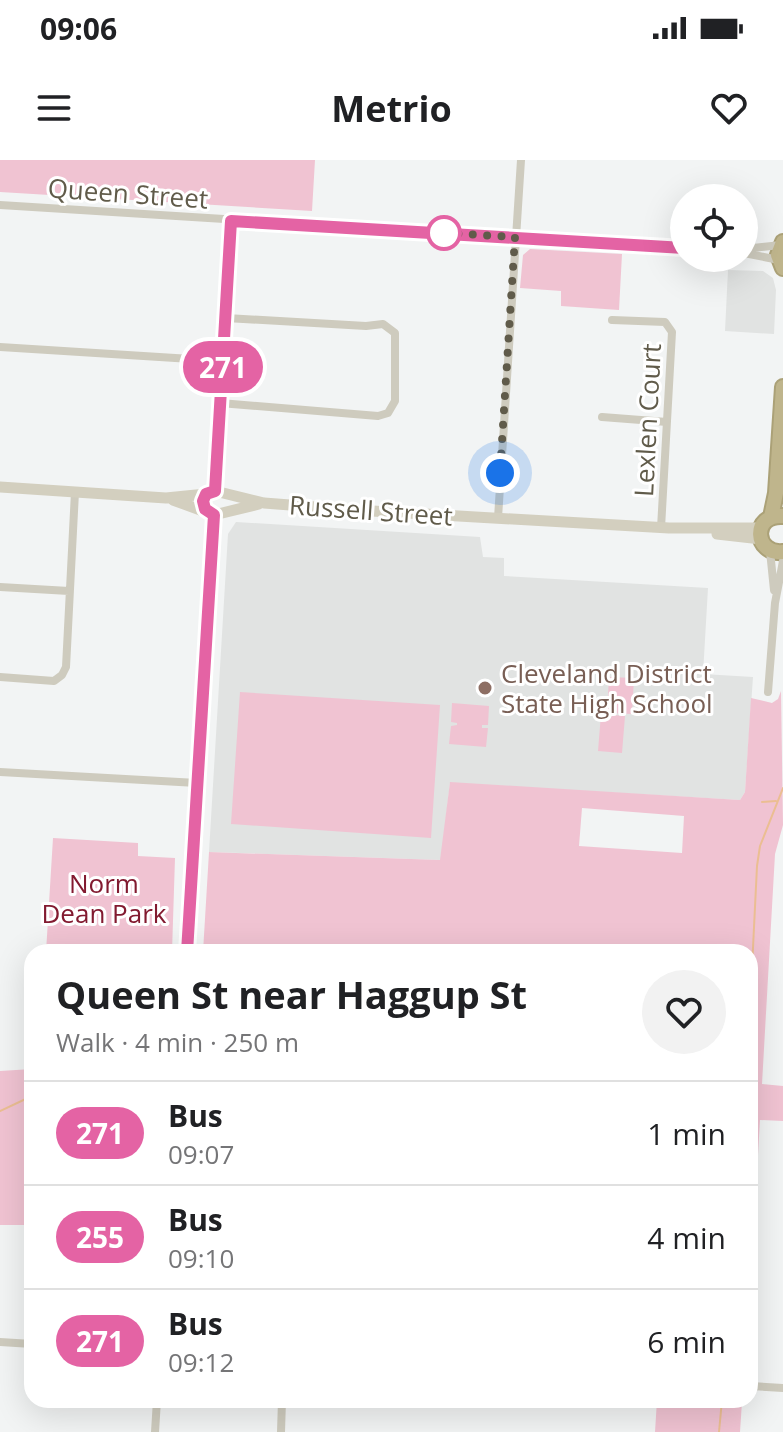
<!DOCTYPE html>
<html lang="en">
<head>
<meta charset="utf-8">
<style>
	:root { --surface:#fff; --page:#f2f2f2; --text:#202124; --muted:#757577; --line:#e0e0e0 }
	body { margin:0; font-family:"Open Sans",sans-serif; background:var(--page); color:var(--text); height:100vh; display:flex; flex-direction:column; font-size:30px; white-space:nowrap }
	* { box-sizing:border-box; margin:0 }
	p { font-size:26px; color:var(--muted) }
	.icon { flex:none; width:44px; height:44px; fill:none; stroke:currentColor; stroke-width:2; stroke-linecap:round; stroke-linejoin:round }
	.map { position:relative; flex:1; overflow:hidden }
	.side { position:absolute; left:24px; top:784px; width:734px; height:464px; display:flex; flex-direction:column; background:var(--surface); border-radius:24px; box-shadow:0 8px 32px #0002 }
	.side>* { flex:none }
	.badge { padding:0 16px; border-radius:26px; font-size:28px; line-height:52px }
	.buttons { position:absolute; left:670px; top:24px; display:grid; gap:16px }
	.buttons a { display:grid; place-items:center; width:88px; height:88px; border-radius:50%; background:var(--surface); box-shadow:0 8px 32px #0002; font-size:40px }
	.you { position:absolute; width:40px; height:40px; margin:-20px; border:6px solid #fff; border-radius:50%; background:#1a73e8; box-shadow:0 0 0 12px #1a73e833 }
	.map>.badge { position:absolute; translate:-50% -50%; box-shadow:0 0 0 4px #fff }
	.round { display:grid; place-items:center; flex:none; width:84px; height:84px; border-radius:42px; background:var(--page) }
	.overview { display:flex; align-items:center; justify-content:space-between; height:136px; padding:0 32px }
	h1 { font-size:38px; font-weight:700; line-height:60px }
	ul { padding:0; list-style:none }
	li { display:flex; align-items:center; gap:24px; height:104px; padding:0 32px; border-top:2px solid var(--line) }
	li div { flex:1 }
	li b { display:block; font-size:30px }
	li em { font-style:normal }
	li .badge { min-width:88px; font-weight:700; text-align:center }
	.status { display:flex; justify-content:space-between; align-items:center; height:56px; padding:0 40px; background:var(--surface); direction:ltr }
	.status svg { height:22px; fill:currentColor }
	header { display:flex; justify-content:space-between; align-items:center; height:104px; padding:0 32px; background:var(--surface); font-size:36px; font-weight:700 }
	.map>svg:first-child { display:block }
	.education { fill:#e1e3e2 }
	.green { fill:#f0c3d2; fill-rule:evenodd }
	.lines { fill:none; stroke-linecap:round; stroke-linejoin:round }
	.stream { stroke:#ebbe92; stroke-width:2 }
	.highway-casing { stroke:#aba177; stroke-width:18 }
	.street { stroke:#cecbbe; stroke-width:8 }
	.secondary { stroke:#d3cfbf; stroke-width:11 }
	.highway { stroke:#bfb58c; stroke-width:14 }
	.line-casing { stroke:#fff; stroke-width:18 }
	.line { stroke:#e463a4; stroke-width:12 }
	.walk { stroke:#605b4a; stroke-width:8; stroke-dasharray:0 14.4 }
	.stop-dot { fill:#fff; stroke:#e463a4; stroke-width:4 }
	.education-dot { fill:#8d6e63; stroke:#fff; stroke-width:3 }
	.labels { text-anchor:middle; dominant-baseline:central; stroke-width:6; stroke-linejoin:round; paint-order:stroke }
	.street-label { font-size:26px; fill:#605b4a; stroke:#fff }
	.education-label { font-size:26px; fill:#785e54; stroke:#fff; text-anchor:start }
	.park-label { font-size:26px; fill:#821a30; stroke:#fff }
</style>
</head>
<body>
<div class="status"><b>09:06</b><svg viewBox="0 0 49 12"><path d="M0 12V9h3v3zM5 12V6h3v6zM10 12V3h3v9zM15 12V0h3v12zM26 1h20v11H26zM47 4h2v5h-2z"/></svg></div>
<header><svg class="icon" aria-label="menu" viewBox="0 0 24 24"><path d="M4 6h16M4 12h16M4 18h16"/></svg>Metrio<svg class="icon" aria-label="heart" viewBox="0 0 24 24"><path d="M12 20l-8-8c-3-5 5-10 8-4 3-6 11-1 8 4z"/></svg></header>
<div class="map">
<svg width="783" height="1272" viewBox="0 0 783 1272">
	<rect width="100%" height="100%" fill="#f2f4f4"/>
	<!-- education -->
	<path class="education" d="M 728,110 L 763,111 L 773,118 L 776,130 L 774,174 L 725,171 Z
		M 236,362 L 480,377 L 483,397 L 504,398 L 504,416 L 708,428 L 703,514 L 753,517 L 745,632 L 740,640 L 450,623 L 441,700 L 209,692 L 228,374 Z"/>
	<!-- green -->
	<path class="green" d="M 0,0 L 315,0 L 312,51 L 0,32 Z
		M 530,89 L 622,94 L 619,150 L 561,146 L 561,131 L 520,128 L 523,95 Z
		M 609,517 L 634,518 L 632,554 L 607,553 Z
		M 781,531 L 783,665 L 775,694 L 762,924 L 783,926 L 783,961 L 760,960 L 750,1136 L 750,792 L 203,792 L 209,692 L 440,700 L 450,622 L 740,640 L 745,632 L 751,538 L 772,543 L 778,539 ZM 582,648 L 684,656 L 682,693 L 579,686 Z
		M 240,532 L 440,545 L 431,678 L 231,664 Z
		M 452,543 L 489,546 L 488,565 L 482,565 L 482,568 L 488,568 L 486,587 L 449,584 L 451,566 L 457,565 L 457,563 L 451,562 Z
		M 601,554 L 625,556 L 622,593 L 598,591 Z
		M 53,678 L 138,683 L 138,696 L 175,698 L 172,792 L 46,792 Z
		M 32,909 L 32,1065 L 0,1065 L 0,911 Z
		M 657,1240 L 742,1242 L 740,1272 L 655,1272 Z"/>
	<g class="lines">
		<!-- stream -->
		<path class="stream" d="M 762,642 L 776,641
			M 750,849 L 757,706 L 760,686 L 783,628
			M 0,951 L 32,936
			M 750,953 L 757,955
			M 719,1272 L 722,1240"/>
		<!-- highway casing -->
		<g class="highway-casing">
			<path id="highway" d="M 783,82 L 778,95 L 783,108
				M 783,356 C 751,354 754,395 783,392
				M 771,357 L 776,333 L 783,227"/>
		</g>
		<!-- street -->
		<path class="street" d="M 0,45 L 684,88
			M 744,89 L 781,85
			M 744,93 L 779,100
			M 612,160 L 665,162 L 672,172 L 661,368
			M 0,187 L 223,201
			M 220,243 L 378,256 L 388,253 L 395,241 L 395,173 L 383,164 L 366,166 L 226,158
			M 602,257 L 667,262
			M 215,331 L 231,61
			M 498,358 L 521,0
			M 770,391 L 774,430
			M 0,427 L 69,431
			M 0,517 L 54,521 L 62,515 L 66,507 L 75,332
			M 768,532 L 775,443 L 783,401
			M 0,612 L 197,623
			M 187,792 L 214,355
			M 0,1182 L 32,1184
			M 750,1226 L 783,1228
			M 155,1272 L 157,1240
			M 281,1272 L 282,1240"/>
		<!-- secondary -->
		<path class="secondary" d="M 0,327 L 166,338 L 206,334 L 215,331 L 264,343 L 355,350 L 669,368 L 761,368
			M 173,340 L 214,355 L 259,344
			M 717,374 L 761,379"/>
		<!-- highway -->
		<use href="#highway" class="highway"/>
	</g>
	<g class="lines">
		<!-- line casing -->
		<g class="line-casing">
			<path id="line" d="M 187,792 L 214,355 L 205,349 L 203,341 L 206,334 L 215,331 L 231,61 L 684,88"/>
		</g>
		<!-- line -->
		<use href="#line" class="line"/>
		<!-- walk -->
		<path class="walk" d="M 444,73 L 515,77 L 500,313"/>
	</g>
	<!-- markers -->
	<circle class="stop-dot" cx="444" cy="73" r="16"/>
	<circle class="education-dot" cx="485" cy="528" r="8"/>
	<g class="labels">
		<!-- street labels -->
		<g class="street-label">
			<text transform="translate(128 33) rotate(4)">Queen Street</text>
			<text transform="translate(647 260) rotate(-87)">Lexlen Court</text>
			<text transform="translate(371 350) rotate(4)">Russell Street</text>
		</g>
		<!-- education labels -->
		<g class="education-label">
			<text x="501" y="513">Cleveland District<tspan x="501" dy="30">State High School</tspan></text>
		</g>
		<!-- park labels -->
		<g class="park-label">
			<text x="104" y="723">Norm<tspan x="104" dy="30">Dean Park</tspan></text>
		</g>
	</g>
</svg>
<div class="buttons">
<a><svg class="icon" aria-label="locate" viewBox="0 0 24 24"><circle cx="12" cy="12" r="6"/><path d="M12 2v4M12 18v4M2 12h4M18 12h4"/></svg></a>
</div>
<div class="you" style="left:500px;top:313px"></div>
<b class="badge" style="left:223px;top:207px;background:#e463a4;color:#fff">271</b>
<section class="side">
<div class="overview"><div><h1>Queen St near Haggup St</h1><p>Walk · 4 min · 250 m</p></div><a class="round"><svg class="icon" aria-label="heart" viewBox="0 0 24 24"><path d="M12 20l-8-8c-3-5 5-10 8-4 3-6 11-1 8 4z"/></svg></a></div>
<ul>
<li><span class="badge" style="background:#e463a4;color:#fff">271</span><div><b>Bus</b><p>09:07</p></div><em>1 min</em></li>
<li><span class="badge" style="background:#e463a4;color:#fff">255</span><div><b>Bus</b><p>09:10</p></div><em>4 min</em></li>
<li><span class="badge" style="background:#e463a4;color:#fff">271</span><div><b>Bus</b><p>09:12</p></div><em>6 min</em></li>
</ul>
</section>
</div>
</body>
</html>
